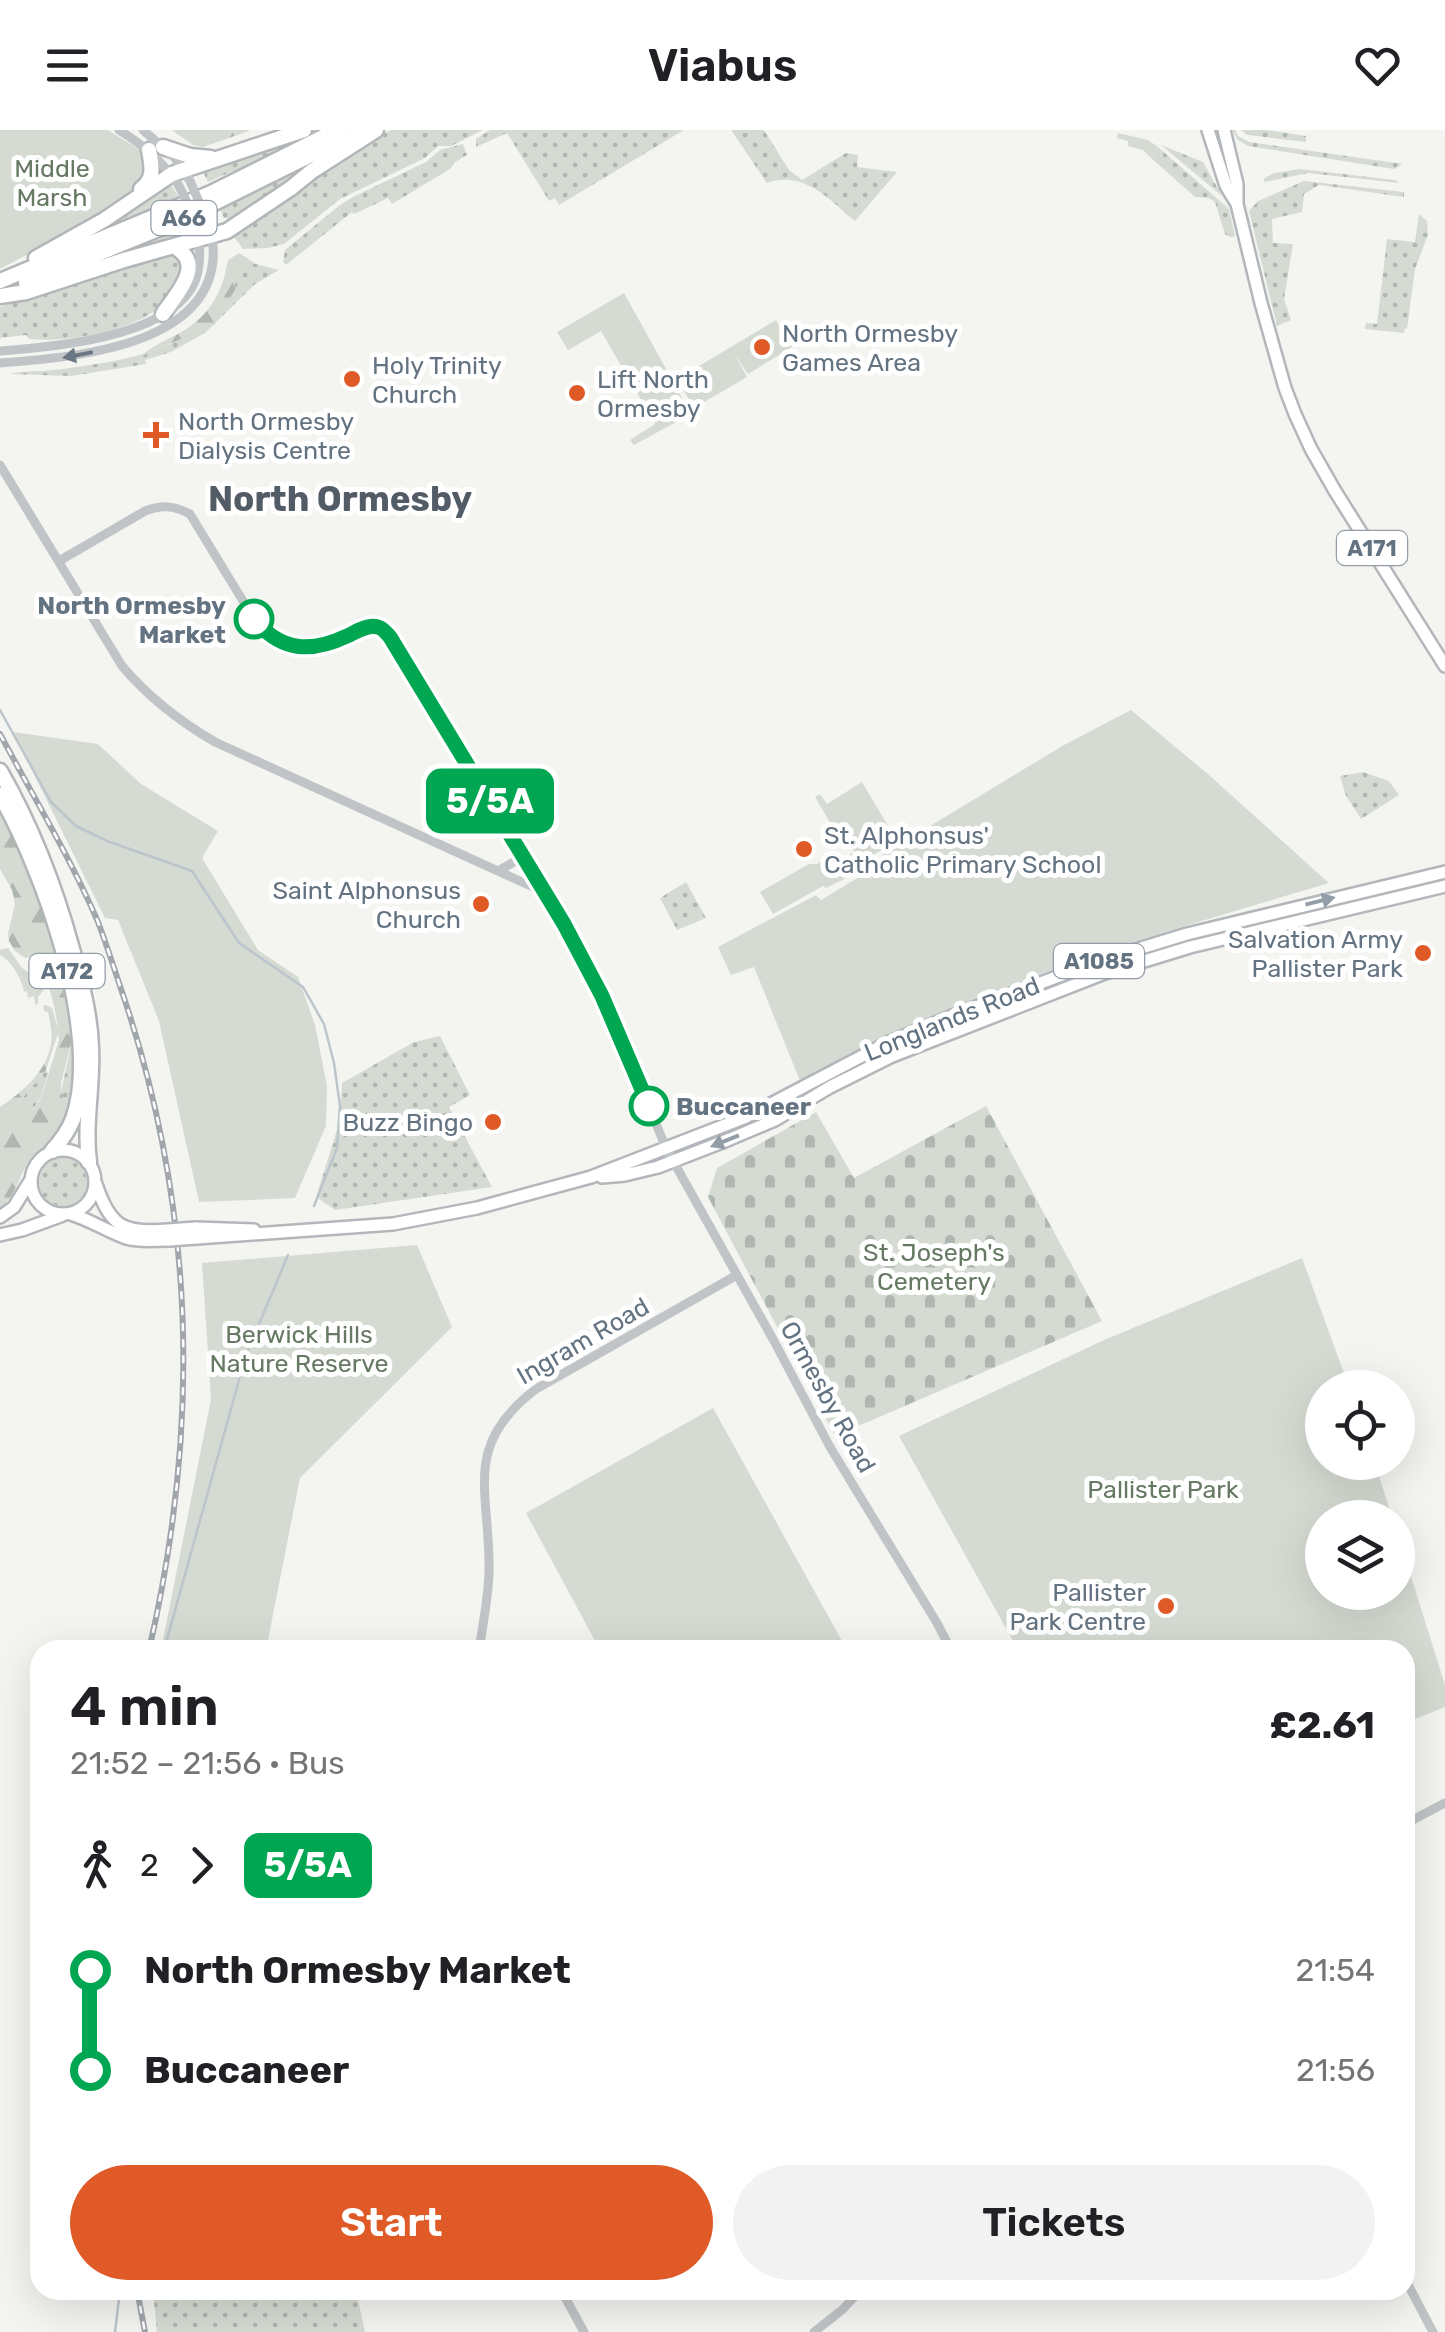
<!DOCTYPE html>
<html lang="en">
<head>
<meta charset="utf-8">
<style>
	:root { --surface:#fff; --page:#f2f2f2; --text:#202124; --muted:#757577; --accent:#df5a27 }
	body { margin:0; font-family:Rubik,sans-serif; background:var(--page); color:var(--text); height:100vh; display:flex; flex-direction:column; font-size:38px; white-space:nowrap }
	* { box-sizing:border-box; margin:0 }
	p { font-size:32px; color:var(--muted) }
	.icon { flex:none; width:55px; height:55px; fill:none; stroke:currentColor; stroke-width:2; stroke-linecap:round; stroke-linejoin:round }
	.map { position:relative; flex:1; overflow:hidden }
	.panel { position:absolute; left:30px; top:1510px; width:1385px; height:660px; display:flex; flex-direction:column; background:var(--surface); border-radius:30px; box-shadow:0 10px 40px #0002 }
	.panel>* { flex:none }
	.badge { padding:0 20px; border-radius:15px; font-size:35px; line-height:65px }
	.fabs { position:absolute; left:1305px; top:1240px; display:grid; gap:20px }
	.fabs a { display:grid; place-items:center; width:110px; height:110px; border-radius:50%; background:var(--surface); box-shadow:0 10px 40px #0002; font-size:50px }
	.map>.badge { position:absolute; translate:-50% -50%; box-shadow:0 0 0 5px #fff }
	.legs { display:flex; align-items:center; gap:15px; height:110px; padding:0 40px; font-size:32px }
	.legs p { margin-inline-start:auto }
	.overview { display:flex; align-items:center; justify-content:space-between; height:170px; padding:0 40px }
	h1 { font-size:55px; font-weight:600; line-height:75px }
	.button { display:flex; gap:20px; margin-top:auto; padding:20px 40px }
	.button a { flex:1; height:115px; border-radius:60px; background:var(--accent); color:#fff; font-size:40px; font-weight:600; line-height:115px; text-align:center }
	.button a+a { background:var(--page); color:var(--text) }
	ul { padding:0 40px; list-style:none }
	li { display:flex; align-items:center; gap:35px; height:100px; font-size:38px }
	li i { display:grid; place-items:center; width:15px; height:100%; margin:0 12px; background:currentColor }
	li i::after { content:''; width:25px; height:25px; margin:-12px; border:8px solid; border-radius:50%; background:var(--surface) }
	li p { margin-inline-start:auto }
	li:first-child i { background:linear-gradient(#0000 50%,currentColor 0) }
	li:last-child i { background:linear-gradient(currentColor 50%,#0000 0) }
	header { display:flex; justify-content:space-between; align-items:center; height:130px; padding:0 40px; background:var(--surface); font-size:45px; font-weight:600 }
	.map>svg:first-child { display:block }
	.grass { fill:url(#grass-dots) }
	.forest { fill:url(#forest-firs); fill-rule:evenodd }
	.cemetery { fill:url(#cemetery-stones) }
	.green { fill:#d5dbd2 }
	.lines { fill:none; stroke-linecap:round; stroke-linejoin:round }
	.stream { stroke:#bbc5cb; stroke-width:2.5 }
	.major-casing { stroke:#b3b7bb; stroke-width:16 }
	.highway-casing { stroke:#b3b6b9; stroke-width:19 }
	.minor { stroke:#c0c4c7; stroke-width:9 }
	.major { stroke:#fff; stroke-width:11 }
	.highway { stroke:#fff; stroke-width:14 }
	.rail-casing { stroke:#a1a6ac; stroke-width:6 }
	.rail { stroke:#fff; stroke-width:2.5; stroke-dasharray:8; stroke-linecap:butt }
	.major-bridge-casing { stroke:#b3b7bb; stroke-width:16; stroke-linecap:butt }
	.minor-bridge { stroke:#c0c4c7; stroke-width:9 }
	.major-bridge { stroke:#fff; stroke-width:11 }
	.oneway { fill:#697784 }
	.oneway2 { fill:#929da7 }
	.line-1-casing { stroke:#fff; stroke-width:22 }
	.line-1 { stroke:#00a651; stroke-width:15 }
	.poi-dot { fill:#df5a27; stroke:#fff; stroke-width:4 }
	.stop-1-dot { fill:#fff; stroke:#00a651; stroke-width:5 }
	.labels { text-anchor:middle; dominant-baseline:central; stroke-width:10; stroke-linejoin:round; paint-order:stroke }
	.shield { fill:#fff; stroke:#929da7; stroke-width:2.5 }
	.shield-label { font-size:22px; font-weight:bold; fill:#647381 }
	.park-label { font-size:25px; fill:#667963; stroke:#fff }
	.poi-label { font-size:25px; fill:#647381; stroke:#fff; text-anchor:start }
	.stop-label { font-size:25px; font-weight:bold; fill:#647381; stroke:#fff; text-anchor:end }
	.street-label { font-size:25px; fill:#647381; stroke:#fff }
	.district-label { font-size:35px; font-weight:bold; fill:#525c67; stroke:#fff }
</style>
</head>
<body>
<header><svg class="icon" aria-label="menu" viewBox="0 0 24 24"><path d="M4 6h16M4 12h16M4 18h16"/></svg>Viabus<svg class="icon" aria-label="heart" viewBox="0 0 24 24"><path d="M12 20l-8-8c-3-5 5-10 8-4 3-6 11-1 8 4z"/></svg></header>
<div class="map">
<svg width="1445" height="2202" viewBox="0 0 1445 2202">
	<defs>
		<pattern id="grass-dots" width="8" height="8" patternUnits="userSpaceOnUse" patternTransform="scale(2.5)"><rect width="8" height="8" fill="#d5dbd2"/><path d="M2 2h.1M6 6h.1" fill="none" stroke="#b0b6b0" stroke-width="1.8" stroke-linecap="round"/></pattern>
		<pattern id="forest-firs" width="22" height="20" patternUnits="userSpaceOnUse" patternTransform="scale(2.5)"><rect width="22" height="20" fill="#d5dbd2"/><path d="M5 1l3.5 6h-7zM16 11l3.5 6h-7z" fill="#b0b6b0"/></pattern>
		<pattern id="cemetery-stones" width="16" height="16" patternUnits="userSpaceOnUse" patternTransform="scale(2.5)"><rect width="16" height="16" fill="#d5dbd2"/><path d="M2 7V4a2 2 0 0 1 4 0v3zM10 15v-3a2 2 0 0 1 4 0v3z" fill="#b0b6b0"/></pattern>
	</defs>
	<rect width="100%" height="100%" fill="#f4f5f1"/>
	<!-- grass -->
	<path class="grass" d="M 312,0 L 322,0 L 237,43 L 233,41 L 208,52 L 204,44 L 208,38 L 254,23 Z
		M 391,0 L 483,0 L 451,16 L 438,16 L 425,28 L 340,69 L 284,114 L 268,118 L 243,119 L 231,103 L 352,21 Z
		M 490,0 L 684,0 L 559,75 L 555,68 L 549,71 L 507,3 L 476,17 L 476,9 Z
		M 731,0 L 764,0 L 789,40 L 802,50 L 846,23 L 858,25 L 857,37 L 897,42 L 855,91 C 828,69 805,40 767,53 Z
		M 1232,0 L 1235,0 L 1238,6 L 1249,12 L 1403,34 L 1394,39 L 1248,16 L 1238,10 Z
		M 1241,0 L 1266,0 L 1306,6 L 1306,12 L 1248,5 Z
		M 463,14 L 467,25 L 455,32 L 450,39 L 392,74 L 388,68 L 354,84 L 352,82 L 286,135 L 283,132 L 285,120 L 340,75 L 353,67 L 426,32 L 440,20 Z
		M 1161,15 L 1203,32 L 1222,66 Z
		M 1158,17 L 1229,79 L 1235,106 L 1230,107 L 1225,104 L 1215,72 L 1209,68 L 1195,67 L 1151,28 Z
		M 330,22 L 332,24 L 233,89 L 224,88 L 220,79 Z
		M 1300,39 L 1395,50 L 1399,53 L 1308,43 L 1265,52 L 1263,49 L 1274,43 Z
		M 1304,51 L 1404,62 L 1404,67 L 1319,55 L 1304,64 L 1302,82 L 1272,89 L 1273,113 L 1293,114 L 1284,169 L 1291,190 L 1277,196 L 1249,81 L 1258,71 Z
		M 166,55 L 171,55 L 179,67 L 87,108 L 85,104 Z
		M 1419,84 L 1427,91 L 1428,105 L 1415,139 L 1407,199 L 1405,198 L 1404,203 L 1365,199 L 1366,193 L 1377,194 L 1387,109 L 1415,112 Z
		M 190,93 L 193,101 L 191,106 L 65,145 Z
		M 176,122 L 187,138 C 177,152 168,172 153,182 C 124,202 64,213 29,209 L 26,205 L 0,208 L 0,177 L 126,136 Z
		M 242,134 L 256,134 L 279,140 L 255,154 L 205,203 L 171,222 L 145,230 L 146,234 L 71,246 L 10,244 C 24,240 40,242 55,240 C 114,232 174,225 219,182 C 233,168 231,149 242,134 Z
		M 1363,642 L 1389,651 L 1399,665 L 1361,689 L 1346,666 L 1340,646 Z
		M 686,752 L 706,788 L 677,800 L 660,768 Z
		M 73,906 L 74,940 L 71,972 L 65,970 L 61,962 Z
		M 440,906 L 470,965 L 449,977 L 492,1057 L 335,1080 L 316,1067 L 340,990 L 342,953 L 414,912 Z
		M 46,940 L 48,943 L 41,967 L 29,985 L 23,980 L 19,972 Z
		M39 1052a24 24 0 1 1 48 0a24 24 0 1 1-48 0Z
		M 153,2160 L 356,2160 L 365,2202 L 157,2202 Z"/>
	<!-- forest -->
	<path class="forest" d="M 172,0 L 249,0 L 249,1 L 203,17 L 193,15 Z
		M 1118,3 L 1148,10 L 1158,17 L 1151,28 L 1143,20 L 1128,16 L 1128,11 L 1117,8 Z
		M 239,123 L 256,134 L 242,134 L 235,148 L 235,160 L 211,196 L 140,227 C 149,218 162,212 174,206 C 207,190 222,165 228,130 Z
		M 0,683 L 31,745 L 57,832 L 73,906 L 61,953 L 61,962 L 65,970 L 71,972 C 67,989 61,1002 47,1014 C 40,1020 34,1023 29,1031 C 18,1048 16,1066 0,1079 L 0,977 C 22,962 46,943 51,914 C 53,904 50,892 48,882 L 44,881 L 43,876 L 46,875 L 52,878 L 58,899 C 54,873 50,848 31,827 L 25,828 L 15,821 L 9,811 L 8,804 L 15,774 L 12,760 L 0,739 ZM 58,903 L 59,910 L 41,968 L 29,985 L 23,980 L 19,972 L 46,940 Z
		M 8,818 L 22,838 L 39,849 L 44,860 L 38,867 L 38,874 L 35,875 L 34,866 L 28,868 L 27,861 L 24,862 C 22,849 11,830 0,825 L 0,820 Z"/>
	<!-- cemetery -->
	<path class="cemetery" d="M 986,976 L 1102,1191 L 835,1306 L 708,1067 L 717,1038 L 816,982 L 854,1048 Z"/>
	<!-- green -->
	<path class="green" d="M 0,0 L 108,0 L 143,22 L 147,29 L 144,54 L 65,105 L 0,139 Z
		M 624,163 L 691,284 L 634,315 L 630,310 L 655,294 L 601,201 L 568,220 L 557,202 Z
		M 776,190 L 792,217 L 748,244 L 735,225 L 747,247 L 694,278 L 677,249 Z
		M 1131,580 L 1209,645 L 1329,753 L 1098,822 L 951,878 L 800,951 L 754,837 L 731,845 L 718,817 L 816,765 L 821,770 L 882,733 L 879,727 L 1064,615 Z
		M 13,602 L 98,614 L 141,654 L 218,701 L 202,728 L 258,820 L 298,847 L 315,895 L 327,956 L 326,996 L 295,1068 L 199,1072 L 159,891 L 118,790 L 105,788 Z
		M 862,652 L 897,711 L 861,732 L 840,699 L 835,701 L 815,667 L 820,664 L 827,674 Z
		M 852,723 L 863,740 L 826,758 L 823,756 L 773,784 L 760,762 L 809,734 L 817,734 L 827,728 L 832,736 Z
		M 417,1115 L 452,1197 L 300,1348 L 266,1520 L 161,1520 L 211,1269 L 202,1133 Z
		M 1302,1128 L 1349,1257 L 1322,1258 L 1322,1332 L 1375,1333 L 1392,1387 L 1322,1388 L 1322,1462 L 1398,1462 L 1398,1405 L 1445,1555 L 1445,1577 L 1405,1593 L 1405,1520 L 1018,1520 L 899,1306 L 1104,1210 Z
		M 713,1278 L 847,1520 L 600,1520 L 526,1383 Z"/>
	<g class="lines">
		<!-- stream -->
		<path class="stream" d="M 0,580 L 51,672 L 76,696 L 107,711 L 192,741 L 239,813 L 303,857 L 324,894 L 334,933 L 340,976 L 337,1018 L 314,1076
			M 164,1520 L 246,1225 L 288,1125
			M 115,2202 L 120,2160"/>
		<!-- major casing -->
		<g class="major-casing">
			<path id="major" d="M 1208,0 L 1226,56 L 1237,74
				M 1224,0 L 1237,54 L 1237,74 L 1261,173 L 1285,258 L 1295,284 L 1311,319 L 1335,361 L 1445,536
				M31 1052a32 32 0 1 1 64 0a32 32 0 1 1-64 0Z
				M 602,1047 L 625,1045 L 658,1037 L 730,1009 L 775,990 L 830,957 L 890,927 L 1105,843 L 1190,817 L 1445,756
				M 96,1054 C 110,1097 124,1104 168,1100
				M 71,1084 C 90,1090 107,1101 126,1108 C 140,1112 155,1110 169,1110
				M 0,1087 L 14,1077 L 30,1051
				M 196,1098 L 254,1100
				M 0,1105 L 22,1100 L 63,1085
				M 197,1108 L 393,1094 L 477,1078 L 591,1047 L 746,987 L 885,914 L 957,884 L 1102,830 L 1187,804 L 1445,742"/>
		</g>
		<!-- highway casing -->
		<g class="highway-casing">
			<path id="highway" d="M 163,17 L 190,26 L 211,28
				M 141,59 C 155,49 152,36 149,20
				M 36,128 L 104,90 L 172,44 L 304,0
				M 0,151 L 211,63 L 337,0
				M 26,153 L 178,91 L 361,0
				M 0,166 L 26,162 L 124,130 L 227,101 L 291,58 L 312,41 L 376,0
				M 163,184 C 176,164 206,135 175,117
				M 0,641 C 32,697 55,757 72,819 C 81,851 90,884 91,917 C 93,956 84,993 89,1032
				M 0,665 C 43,739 103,905 73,989 C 68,1002 61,1011 52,1021"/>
		</g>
		<!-- minor -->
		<path class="minor" d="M 119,0 C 143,15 164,32 179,56
			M 143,0 L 175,28 L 190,51
			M 0,221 C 53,217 160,208 191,159 C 201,143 201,123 198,105
			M 0,233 C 79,227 234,215 211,100
			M 0,335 L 122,536 C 149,568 179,591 215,612 L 544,762
			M 59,431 L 145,381 C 163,374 174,376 190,384 L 254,489 C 280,522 311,523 347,506 C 356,502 367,494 378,497 C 384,499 386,502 390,507 L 564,794 L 602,866 L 667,1020 L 774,1211 L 830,1317 L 937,1493 L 951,1520
			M 498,741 L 524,726
			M 479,1520 C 483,1494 488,1469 489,1443 C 491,1362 460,1317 536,1259 L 737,1145
			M 1405,1694 L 1445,1673
			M 1405,2149 L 1433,2202
			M 561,2160 L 584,2202
			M 814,2202 L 842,2180 L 861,2160"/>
		<!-- major -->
		<use href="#major" class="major"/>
		<!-- highway -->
		<use href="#highway" class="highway"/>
		<!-- rail casing -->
		<g class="rail-casing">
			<path id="rail" d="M 0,604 C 33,666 70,727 98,792 C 106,813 113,835 120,856 C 196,1076 201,1295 149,1520
				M 137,2160 L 145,2202"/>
		</g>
		<!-- rail -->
		<use href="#rail" class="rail"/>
		<!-- major-bridge casing -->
		<g class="major-bridge-casing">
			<path id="major-bridge" d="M 168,1100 L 196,1098
				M 169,1110 L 197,1108"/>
		</g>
		<!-- minor-bridge -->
		<path class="minor-bridge" d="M 190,51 L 209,95
			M 179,56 L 190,78 L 198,99"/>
		<!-- major-bridge -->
		<use href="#major-bridge" class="major-bridge"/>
	</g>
	<!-- one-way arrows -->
	<defs><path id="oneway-solid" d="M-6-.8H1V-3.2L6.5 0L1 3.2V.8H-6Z" transform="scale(2.5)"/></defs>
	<use class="oneway" href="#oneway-solid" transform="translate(78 225) rotate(169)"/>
	<g class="oneway2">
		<use href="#oneway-solid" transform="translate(1320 771) rotate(-14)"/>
		<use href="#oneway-solid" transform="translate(725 1011) rotate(158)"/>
	</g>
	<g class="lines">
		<!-- line-1 casing -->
		<g class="line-1-casing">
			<path id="line-1" d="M 254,489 C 281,522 311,523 347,506 C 356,502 367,494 378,497 C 384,499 386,503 390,507 L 564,794 L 602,866 L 649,976"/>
		</g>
		<!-- line-1 -->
		<use href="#line-1" class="line-1"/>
	</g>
	<!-- markers -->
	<g class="poi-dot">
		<circle cx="762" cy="217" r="10"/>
		<circle cx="352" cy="249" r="10"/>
		<circle cx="577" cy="263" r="10"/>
		<path d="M151 290h10v10h10v10h-10v10h-10v-10h-10v-10h10z"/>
		<circle cx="804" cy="719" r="10"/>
		<circle cx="481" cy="774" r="10"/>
		<circle cx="1423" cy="823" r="10"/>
		<circle cx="493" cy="992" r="10"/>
		<circle cx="1166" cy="1476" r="10"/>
	</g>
	<g class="stop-1-dot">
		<circle cx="254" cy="489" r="18"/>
		<circle cx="649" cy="976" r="18"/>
	</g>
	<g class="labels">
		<!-- shield labels -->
		<g class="shield">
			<rect x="151.5" y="71" width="65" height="34" rx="8"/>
			<rect x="1337" y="401" width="70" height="34" rx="8"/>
			<rect x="1054" y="814" width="90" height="34" rx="8"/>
			<rect x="29.5" y="824" width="75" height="34" rx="8"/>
		</g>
		<g class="shield-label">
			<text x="184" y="88">A66</text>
			<text x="1372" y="418">A171</text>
			<text x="1099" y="831">A1085</text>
			<text x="67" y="841">A172</text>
		</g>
		<!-- park labels -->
		<g class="park-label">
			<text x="52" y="38">Middle<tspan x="52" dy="29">Marsh</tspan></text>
			<text x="934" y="1122">St. Joseph's<tspan x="934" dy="29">Cemetery</tspan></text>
			<text x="299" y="1204">Berwick Hills<tspan x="299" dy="29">Nature Reserve</tspan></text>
			<text x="1163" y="1359">Pallister Park</text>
		</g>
		<!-- poi labels -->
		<g class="poi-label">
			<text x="782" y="203">North Ormesby<tspan x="782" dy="29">Games Area</tspan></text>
			<text x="372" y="235">Holy Trinity<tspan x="372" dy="29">Church</tspan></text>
			<text x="597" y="249">Lift North<tspan x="597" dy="29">Ormesby</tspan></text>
			<text x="178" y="291">North Ormesby<tspan x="178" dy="29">Dialysis Centre</tspan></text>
			<text x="824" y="705">St. Alphonsus'<tspan x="824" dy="29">Catholic Primary School</tspan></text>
			<text x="461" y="760" text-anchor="end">Saint Alphonsus<tspan x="461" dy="29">Church</tspan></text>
			<text x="1403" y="809" text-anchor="end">Salvation Army<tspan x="1403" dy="29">Pallister Park</tspan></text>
			<text x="473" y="992" text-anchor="end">Buzz Bingo</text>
			<text x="1146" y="1462" text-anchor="end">Pallister<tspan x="1146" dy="29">Park Centre</tspan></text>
		</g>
		<!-- stop labels -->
		<g class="stop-label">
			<text x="226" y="475">North Ormesby<tspan x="226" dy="29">Market</tspan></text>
			<text x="676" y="976" text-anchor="start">Buccaneer</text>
		</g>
		<!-- street labels -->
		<g class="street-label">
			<text transform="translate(952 889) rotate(-22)">Longlands Road</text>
			<text transform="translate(583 1211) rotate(-30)">Ingram Road</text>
			<text transform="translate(828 1267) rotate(61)">Ormesby Road</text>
		</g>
		<!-- district labels -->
		<g class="district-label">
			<text x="340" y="369">North Ormesby</text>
		</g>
	</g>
</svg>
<div class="fabs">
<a><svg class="icon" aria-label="locate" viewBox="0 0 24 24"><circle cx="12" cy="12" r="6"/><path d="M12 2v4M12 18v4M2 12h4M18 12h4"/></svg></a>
<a><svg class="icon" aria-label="layers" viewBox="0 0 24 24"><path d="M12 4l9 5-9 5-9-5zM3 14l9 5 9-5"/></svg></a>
</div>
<b class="badge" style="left:490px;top:671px;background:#00a651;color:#fff">5/5A</b>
<section class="panel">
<div class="overview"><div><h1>4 min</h1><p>21:52 – 21:56 · Bus</p></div><b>£2.61</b></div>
<div class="legs"><svg class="icon" aria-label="walk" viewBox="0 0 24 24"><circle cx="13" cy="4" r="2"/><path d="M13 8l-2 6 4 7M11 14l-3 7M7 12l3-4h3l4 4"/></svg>2<svg class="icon" aria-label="forward" viewBox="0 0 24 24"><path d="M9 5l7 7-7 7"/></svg><b class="badge" style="background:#00a651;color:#fff">5/5A</b></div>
<ul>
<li><i style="color:#00a651"></i><b>North Ormesby Market</b><p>21:54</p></li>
<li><i style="color:#00a651"></i><b>Buccaneer</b><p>21:56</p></li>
</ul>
<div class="button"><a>Start</a><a>Tickets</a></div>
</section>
</div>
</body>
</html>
